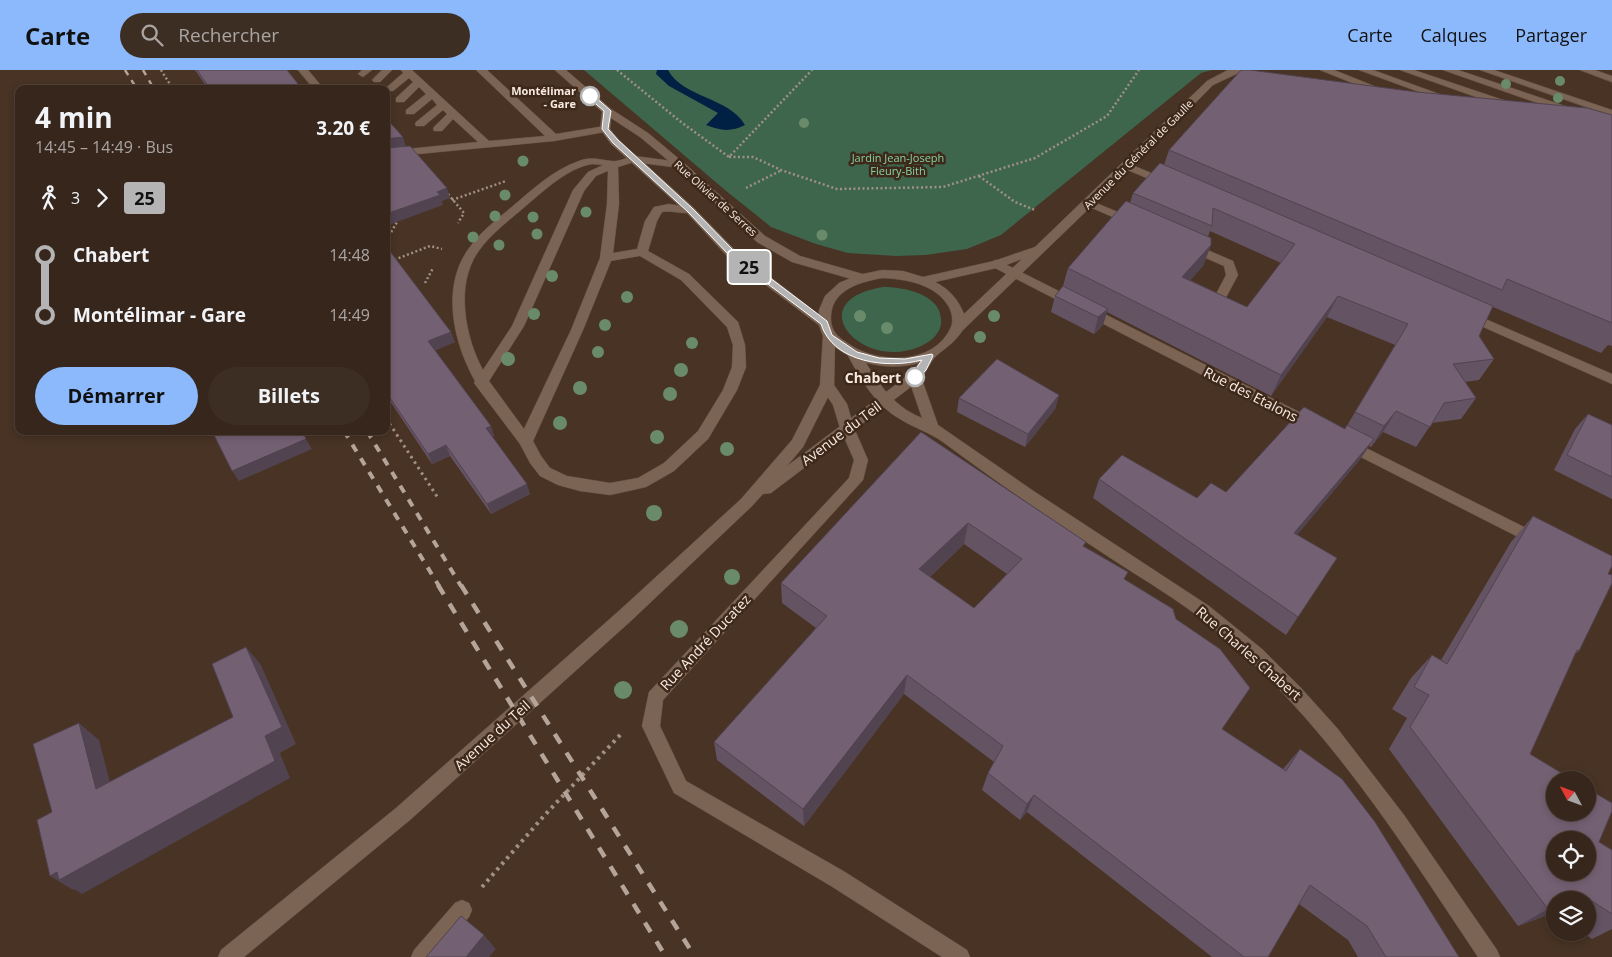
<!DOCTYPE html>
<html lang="fr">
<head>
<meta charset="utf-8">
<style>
	:root { --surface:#36261b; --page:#3d2e24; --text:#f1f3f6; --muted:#aaa5a3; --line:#50433a; --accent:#8cb9fc }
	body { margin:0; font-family:"Open Sans",sans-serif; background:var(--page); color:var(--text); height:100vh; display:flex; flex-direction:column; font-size:19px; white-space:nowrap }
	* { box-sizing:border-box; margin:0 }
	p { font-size:16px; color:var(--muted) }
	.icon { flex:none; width:28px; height:28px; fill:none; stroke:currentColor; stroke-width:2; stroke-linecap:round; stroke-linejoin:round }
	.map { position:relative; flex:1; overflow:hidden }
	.details { position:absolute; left:15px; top:15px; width:375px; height:350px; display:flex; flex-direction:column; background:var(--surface); border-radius:10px; box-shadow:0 2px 8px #0003,0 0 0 1px var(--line) }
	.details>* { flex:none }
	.badge { padding:0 10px; border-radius:4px; font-size:18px; line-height:32px }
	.needle { width:32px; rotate:311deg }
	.controls { position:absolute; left:1546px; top:701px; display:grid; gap:10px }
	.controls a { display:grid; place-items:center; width:50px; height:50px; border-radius:50%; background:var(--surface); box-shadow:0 2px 8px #0003,0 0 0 1px var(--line); font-size:25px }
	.map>.badge { position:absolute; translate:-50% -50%; box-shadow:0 0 0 2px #fff }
	.legs { display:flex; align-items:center; gap:8px; height:55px; padding:0 20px; font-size:16px }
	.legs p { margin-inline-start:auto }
	.head { display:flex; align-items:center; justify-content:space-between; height:85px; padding:0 20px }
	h1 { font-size:28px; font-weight:700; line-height:38px }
	.cta { display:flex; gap:10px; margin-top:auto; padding:10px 20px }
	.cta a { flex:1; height:58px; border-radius:30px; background:var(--accent); color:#111; font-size:20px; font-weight:700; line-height:58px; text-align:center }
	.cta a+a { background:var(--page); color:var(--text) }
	ul { padding:0 20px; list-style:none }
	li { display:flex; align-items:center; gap:18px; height:60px; font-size:19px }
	li i { display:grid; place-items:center; width:8px; height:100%; margin:0 6px; background:currentColor }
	li i::after { content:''; width:12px; height:12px; margin:-6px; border:4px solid; border-radius:50%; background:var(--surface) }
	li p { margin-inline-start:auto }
	li:first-child i { background:linear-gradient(#0000 50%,currentColor 0) }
	li:last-child i { background:linear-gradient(currentColor 50%,#0000 0) }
	header { display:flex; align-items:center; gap:30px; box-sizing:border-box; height:70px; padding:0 25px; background:var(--accent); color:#111 }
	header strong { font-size:24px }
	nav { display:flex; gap:28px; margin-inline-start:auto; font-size:18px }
	.search { width:350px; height:45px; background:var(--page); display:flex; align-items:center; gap:12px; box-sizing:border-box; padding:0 18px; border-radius:28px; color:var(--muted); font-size:19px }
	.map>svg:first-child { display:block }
	.green { fill:#3d664d }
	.water { fill:#002144 }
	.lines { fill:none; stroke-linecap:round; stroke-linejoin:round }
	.service-casing { stroke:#625043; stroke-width:1 }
	.minor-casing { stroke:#625043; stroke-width:1 }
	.tertiary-casing { stroke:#625043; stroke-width:1 }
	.secondary-casing { stroke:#625043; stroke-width:1 }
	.path-far2 { stroke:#a19084; stroke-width:2.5; stroke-dasharray:2 2.5; stroke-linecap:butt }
	.path-far1 { stroke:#a19084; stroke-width:3; stroke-dasharray:2.5 4; stroke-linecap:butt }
	.path { stroke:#a19084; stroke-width:4; stroke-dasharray:3 4.5; stroke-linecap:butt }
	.service { fill:#7b6454; fill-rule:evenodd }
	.minor { fill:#7b6454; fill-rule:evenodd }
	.tertiary { fill:#7b6454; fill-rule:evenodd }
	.secondary { fill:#7b6454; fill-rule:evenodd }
	.rail-far2 { stroke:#b5a499; stroke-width:2.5; stroke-dasharray:6 6; stroke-linecap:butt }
	.rail-far1 { stroke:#b5a499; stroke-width:4; stroke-dasharray:8 8; stroke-linecap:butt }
	.rail { stroke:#b5a499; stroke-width:4.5; stroke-dasharray:11 11; stroke-linecap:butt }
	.tree { fill:#698b69 }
	.wall { fill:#645363; fill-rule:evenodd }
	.shaded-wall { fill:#514350 }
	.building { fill:#746073; stroke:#514350; fill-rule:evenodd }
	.line-1 { fill:#b4b4b4; stroke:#fff }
	.stop-1-dot { fill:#fff; stroke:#b4b4b4; stroke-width:2.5 }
	.labels { text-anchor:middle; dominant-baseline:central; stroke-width:5; stroke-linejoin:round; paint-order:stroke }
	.far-stop-label { font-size:11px; font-weight:bold; fill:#f8eae1; stroke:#3d281a; text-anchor:end }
	.far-street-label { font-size:11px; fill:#f8eae1; stroke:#3d281a }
	.far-park-label { font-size:11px; fill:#84d3a2; stroke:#3d281a }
	.stop-label { font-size:14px; font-weight:bold; fill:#f8eae1; stroke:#3d281a; text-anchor:end }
	.street-label { font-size:14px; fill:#f8eae1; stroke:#3d281a }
</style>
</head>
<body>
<header>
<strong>Carte</strong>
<div class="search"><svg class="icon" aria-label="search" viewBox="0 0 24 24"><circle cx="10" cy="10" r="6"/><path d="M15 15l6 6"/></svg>Rechercher</div>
<nav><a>Carte</a><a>Calques</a><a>Partager</a></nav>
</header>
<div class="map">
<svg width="1612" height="887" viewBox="0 0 1612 887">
	<rect width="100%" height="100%" fill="#483324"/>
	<!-- green -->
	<path class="green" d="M 584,0 L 1212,0 L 1201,3 L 1001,165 L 967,179 L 926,185 L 896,186 L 848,183 L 816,174 L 771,157 L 725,120 Z
		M 883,217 C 904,217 944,224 941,254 C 940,264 930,272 921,276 C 862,303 798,231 883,217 Z"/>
	<!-- water -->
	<path class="water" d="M 657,0 L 668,0 C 683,28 729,27 745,55 C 731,62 721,61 706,55 L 718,43 L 669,16 L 656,4 Z"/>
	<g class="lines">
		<!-- service casing -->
		<g class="service-casing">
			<path id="service" d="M 298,0 L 308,0 L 324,19 L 314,19 Z
				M 362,0 L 372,0 L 363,7 L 358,4 Z
				M 382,0 L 392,0 L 380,12 L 374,12 L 372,10 Z
				M 401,0 L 412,0 L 489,71 L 545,66 L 476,0 L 487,0 L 556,64 L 605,56 L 610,59 L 605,62 L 554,71 L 386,87 L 386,81 L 478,72 L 453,49 L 442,61 L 434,61 L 433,59 L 434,57 L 447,44 L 443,40 L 424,56 L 416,56 L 415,54 L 416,52 L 437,35 L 432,29 L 414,44 L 406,44 L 406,40 L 426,24 L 419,17 L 404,32 L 396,32 L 396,28 L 413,12 L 409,8 L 393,21 L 387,21 L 387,17 L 403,3 Z
				M 1320,0 L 1334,0 L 1389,22 L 1388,24 L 1380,24 Z
				M 1359,0 L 1373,0 L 1453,29 L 1452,31 L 1444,31 Z
				M 1400,0 L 1414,0 L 1512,33 L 1513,35 L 1508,38 L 1504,37 Z
				M 1443,0 L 1458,0 L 1571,38 L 1572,40 L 1567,43 L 1563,42 Z
				M 634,86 L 680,92 L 685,95 L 680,98 L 634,92 L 618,97 L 619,134 L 613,183 L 637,179 L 645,151 L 654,137 L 669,134 L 694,138 L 696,140 L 694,142 C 683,145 673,140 662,142 L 657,151 L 648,181 L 689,204 L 738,252 L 745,275 L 746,297 L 737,320 L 708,369 L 674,401 L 646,417 L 610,425 L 580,421 L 558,415 L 540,406 L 530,393 L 520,374 L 474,313 L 475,311 C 454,274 441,220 467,181 C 479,163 496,150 513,136 C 533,119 553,100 579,91 C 592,86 599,90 612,91 C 619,92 627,87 634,86 ZM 592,94 L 603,95 L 588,102 L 573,120 L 512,256 L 483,300 C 465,267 455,215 478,182 C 491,163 511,149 528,134 C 546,119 568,98 592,94 ZM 608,101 L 607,134 L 600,188 L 571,260 L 524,359 L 489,311 L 524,256 L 584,121 L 596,106 ZM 640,186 L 681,210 L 727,257 L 733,275 L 732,297 L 723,320 L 698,361 L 664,393 L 638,408 L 610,413 L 567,406 L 550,398 L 541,386 L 533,371 L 583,260 L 611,191 Z
				M 1089,130 L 1137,150 L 1139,152 L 1133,155 L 1129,154 L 1085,135 L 1083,133 Z
				M 1189,172 L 1233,191 L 1238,205 L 1223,233 L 1215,233 L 1213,230 L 1226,205 L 1224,196 L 1185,179 L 1183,176 Z
				M 462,830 L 469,833 L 472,840 L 469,847 L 434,887 L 411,887 L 414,880 L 455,833 Z"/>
		</g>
		<!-- minor casing -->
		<g class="minor-casing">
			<path id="minor" d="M 1127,93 L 1171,111 L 1173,113 L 1171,115 L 1163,115 L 1123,98 L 1122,96 L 1123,94 Z
				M 997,190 L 1317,351 L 1319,355 L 1317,359 L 1307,359 L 993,197 L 991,194 L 993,191 Z
				M 1467,241 L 1612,304 L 1612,314 L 1463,248 L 1461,245 Z
				M 854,280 L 859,281 C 875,308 891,336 922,348 L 908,307 L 910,304 L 920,304 L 938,355 L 1035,422 L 1209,536 L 1262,579 L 1301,618 L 1337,658 L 1404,745 L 1497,880 L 1500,887 L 1478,887 C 1398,767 1321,644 1207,553 C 1178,530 1146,511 1115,491 C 1057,453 999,414 943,372 C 929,362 914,358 900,349 C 875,335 860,308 847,284 L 849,281 Z
				M 827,310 L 832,312 L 847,334 L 854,358 L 868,390 L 863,410 L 663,630 L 660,656 L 686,711 L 845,802 L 967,880 L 970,887 L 942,887 L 831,816 L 674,723 L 642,656 L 649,622 L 849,408 L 854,390 L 840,358 L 833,335 L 820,315 L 822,312 Z
				M 1348,369 L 1542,466 L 1545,470 L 1542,474 L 1537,476 L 1532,474 L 1343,378 L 1341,374 L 1343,370 Z"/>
		</g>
		<!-- tertiary casing -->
		<g class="tertiary-casing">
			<path id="tertiary" d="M 555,0 L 566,0 L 611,39 L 648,63 L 684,93 L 765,166 L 800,186 L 866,205 L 868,208 L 866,211 L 862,212 L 792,192 L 757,172 L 676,97 L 640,67 L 611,48 L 610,59 L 619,70 L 694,138 L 734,179 L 830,253 L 824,257 L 820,256 L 726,185 L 686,142 L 611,74 L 600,59 L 602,42 Z"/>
		</g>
		<!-- secondary casing -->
		<g class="secondary-casing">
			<path id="secondary" d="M 1228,0 L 1245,0 L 1213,15 L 1131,98 L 963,260 C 953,274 948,276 936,286 C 931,291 925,304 920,310 L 771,423 L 763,424 L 751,437 L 633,549 L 410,750 L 244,887 L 218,887 L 221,880 L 396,738 L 621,539 L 741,429 L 792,370 L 820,315 L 823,266 L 818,253 L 819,240 L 825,226 L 839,213 L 858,205 L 882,200 L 903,201 L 923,207 L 994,191 L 1035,177 L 1207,11 ZM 1022,189 L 964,244 C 958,229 949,219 935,212 L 1001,197 ZM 882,208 C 906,209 936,214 949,237 C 952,243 954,252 950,259 C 932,296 875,294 846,272 C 835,265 830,258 831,245 C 833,219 861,212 882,208 ZM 835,277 C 858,295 891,301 919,293 L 910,304 L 787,396 L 803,377 L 834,315 Z
				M 1480,0 L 1494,0 L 1612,40 L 1612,46 Z
				M 1580,0 L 1595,0 L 1612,6 L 1612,12 Z"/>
		</g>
		<!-- path-far2 -->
		<path class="path-far2" d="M 161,0 L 173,19
			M 617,0 L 681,52 L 729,87 L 812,0
			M 729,87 L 753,87 L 781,100 L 837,119 L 943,117 L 1035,88 L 1107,46 L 1139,0
			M 979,106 L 1015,132 L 1035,140
			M 746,118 L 780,101
			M 448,124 L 464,143 L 458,153
			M 452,130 L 506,111
			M 389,166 L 397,152
			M 386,193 L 430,176 L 442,179
			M 425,213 L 433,198"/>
		<!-- path-far1 -->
		<path class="path-far1" d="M 386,348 L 438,428"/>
		<!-- path -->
		<path class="path" d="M 482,817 L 543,747 L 621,664"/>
		<!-- service -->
		<use href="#service" class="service"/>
		<!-- minor -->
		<use href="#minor" class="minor"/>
		<!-- tertiary -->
		<use href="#tertiary" class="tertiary"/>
		<!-- secondary -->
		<use href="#secondary" class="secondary"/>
		<!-- rail-far2 -->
		<path class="rail-far2" d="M 125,0 L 137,19
			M 143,0 L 154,19"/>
		<!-- rail-far1 -->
		<path class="rail-far1" d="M 344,361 L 439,516
			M 367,361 L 461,516"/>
		<!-- rail -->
		<path class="rail" d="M 438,515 L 666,887
			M 461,515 L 695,887"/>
	</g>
	<!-- trees -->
	<g class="tree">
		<circle cx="1560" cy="11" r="5"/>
		<circle cx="1506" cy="14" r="5"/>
		<circle cx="1558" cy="28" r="5"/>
		<circle cx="804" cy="53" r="5"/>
		<circle cx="523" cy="91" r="5.5"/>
		<circle cx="505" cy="125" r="5.5"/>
		<circle cx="586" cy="142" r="5.5"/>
		<circle cx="495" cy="146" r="5.5"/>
		<circle cx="533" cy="147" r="5.5"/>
		<circle cx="537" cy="164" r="5.5"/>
		<circle cx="822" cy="165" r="5.5"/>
		<circle cx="473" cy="167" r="5.5"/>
		<circle cx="499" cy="175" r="5.5"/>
		<circle cx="552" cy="206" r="6"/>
		<circle cx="627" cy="227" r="6"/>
		<circle cx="534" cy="244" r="6"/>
		<circle cx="860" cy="246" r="6"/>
		<circle cx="994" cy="246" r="6"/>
		<circle cx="605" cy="255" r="6"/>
		<circle cx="887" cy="258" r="6"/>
		<circle cx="980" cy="267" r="6"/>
		<circle cx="692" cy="273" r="6"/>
		<circle cx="598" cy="282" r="6"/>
		<circle cx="508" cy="289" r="7"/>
		<circle cx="681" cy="300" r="7"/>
		<circle cx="580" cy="318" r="7"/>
		<circle cx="670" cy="324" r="7"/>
		<circle cx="560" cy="353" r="7"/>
		<circle cx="657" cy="367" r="7"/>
		<circle cx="727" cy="379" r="7"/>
		<circle cx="654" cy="443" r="8"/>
		<circle cx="732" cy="507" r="8"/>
		<circle cx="679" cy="559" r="9"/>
		<circle cx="623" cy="620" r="9"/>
	</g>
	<!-- wall -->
	<path class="wall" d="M 195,0 L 287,0 L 302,19 L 208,19 Z
		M 1417,22 L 1612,45 L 1612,276 L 1608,275 L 1601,283 L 1493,237 L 1479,266 L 1494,289 L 1479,310 L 1465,312 L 1476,328 L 1461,349 L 1432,353 L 1416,377 L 1383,362 L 1371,377 L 1369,376 L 1361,388 L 1297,465 L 1337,488 L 1286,565 L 1093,428 L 1099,409 L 1197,428 L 1226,422 L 1345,359 L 1395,275 L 1327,247 L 1271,326 L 1107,242 L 1103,255 L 1094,264 L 1051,242 L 1055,226 L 1063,216 L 1068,198 L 1130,133 L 1133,123 L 1164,95 L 1169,80 ZM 1210,161 L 1281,193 L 1247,237 L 1190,210 L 1203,196 L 1211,175 L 1208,167 Z
		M 386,176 L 455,272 L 435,280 L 491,356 L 494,366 L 492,367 L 530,424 L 491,444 L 450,386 L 432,394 L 386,325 Z
		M 1059,325 L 1055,339 L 1025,377 L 957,342 L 959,328 Z
		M 1588,344 L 1612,355 L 1612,429 L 1554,400 L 1575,359 Z
		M 921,362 L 1084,477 L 1124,510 L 1222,659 L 1283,699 L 1300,679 L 1459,887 L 1358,887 L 1348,870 L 1299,834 L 1268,887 L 1212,887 L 1027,742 L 1020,750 L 982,720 L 988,703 L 994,692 L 904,624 L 804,756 L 717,690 L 714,672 L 816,558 L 782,533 L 781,513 ZM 964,474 L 1007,504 L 974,538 L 930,507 Z
		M 1533,446 L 1608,504 L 1579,581 L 1575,584 L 1530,684 L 1599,772 L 1612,780 L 1612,859 L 1592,869 L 1582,862 L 1588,862 L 1588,830 L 1555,830 L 1555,845 L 1553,843 L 1518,856 L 1389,679 L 1407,648 L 1392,639 L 1411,608 L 1432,585 L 1441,590 L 1511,472 Z"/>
	<!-- shaded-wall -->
	<path class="shaded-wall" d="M 403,67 L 406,77 L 386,80 L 386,69 Z
		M 447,118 L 450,128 L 442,131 L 443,135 L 386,156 L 386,144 Z
		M 1211,175 L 1203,196 L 1175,228 L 1182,207 Z
		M 1338,226 L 1327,247 L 1271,326 L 1281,305 Z
		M 1108,239 L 1103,255 L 1094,264 L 1098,247 Z
		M 451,262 L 455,272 L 432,282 L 428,271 Z
		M 1059,325 L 1055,339 L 1025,377 L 1028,364 Z
		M 1396,341 L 1383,362 L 1371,377 L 1384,356 Z
		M 491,356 L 494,366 L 489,368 L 486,358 Z
		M 306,369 L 312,379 L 239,411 L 232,401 Z
		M 1374,369 L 1361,388 L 1283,482 L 1294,463 Z
		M 446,375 L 450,386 L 432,394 L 428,384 Z
		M 527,414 L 530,424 L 491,444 L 487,434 Z
		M 968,453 L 964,474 L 916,520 L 919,499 Z
		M 246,577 L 261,595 L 296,674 L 280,683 L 290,708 L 82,824 L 74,819 L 73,820 L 50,806 L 265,666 Z
		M 907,605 L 904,624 L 804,756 L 803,739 Z
		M 79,653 L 99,670 L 116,735 L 96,719 Z
		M 1034,725 L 1027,742 L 1020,750 L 1027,734 Z
		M 1555,837 L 1555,842 L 1553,843 L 1518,856 L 1548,839 Z
		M 484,865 L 496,879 L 489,887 L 466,887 Z"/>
	<!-- building -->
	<path class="building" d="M 197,0 L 287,0 L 302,19 L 210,19 Z
		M 1241,0 L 1250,0 L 1417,22 L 1587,38 L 1612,45 L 1612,253 L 1507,209 L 1502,220 L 1169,80 Z
		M 358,15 L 361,19 L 345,19 Z
		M 386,48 L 403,67 L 386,69 Z
		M 410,76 L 447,118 L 437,122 L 440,125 L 386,144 L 386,78 Z
		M 1160,93 L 1493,236 L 1479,266 L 1494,289 L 1453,294 L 1476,328 L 1444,333 L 1430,357 L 1396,341 L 1384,356 L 1355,342 L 1408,254 L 1338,226 L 1281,305 L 1068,198 L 1126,131 L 1211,168 L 1211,175 L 1182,207 L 1247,237 L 1295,174 L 1213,138 L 1212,156 L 1133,123 Z
		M 386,176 L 451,262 L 428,271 L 491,356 L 486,358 L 527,414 L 487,434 L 446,375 L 428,384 L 386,322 Z
		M 1063,216 L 1108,239 L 1098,247 L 1055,226 Z
		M 997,289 L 1059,325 L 1028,364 L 959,328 Z
		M 1304,337 L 1345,359 L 1347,355 L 1374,369 L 1294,463 L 1337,488 L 1298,547 L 1099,409 L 1122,385 L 1197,428 L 1211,413 L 1226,422 Z
		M 1588,344 L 1612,355 L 1612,407 L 1567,385 Z
		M 212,361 L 302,361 L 306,369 L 232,401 Z
		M 921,362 L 1086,472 L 1083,476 L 1128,502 L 1124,509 L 1173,539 L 1176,549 L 1220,579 L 1250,618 L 1222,659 L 1286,701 L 1300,679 L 1342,709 L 1375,752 L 1459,887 L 1386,887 L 1367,856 L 1310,815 L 1268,887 L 1244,887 L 1034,725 L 1027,734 L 988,703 L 1003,676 L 907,605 L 803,739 L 714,672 L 827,546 L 781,513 ZM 968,453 L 1022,489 L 974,538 L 919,499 Z
		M 1533,446 L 1612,486 L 1612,496 L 1608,504 L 1612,505 L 1612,513 L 1579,581 L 1577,580 L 1530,684 L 1573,710 L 1555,710 L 1555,742 L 1588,742 L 1588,719 L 1612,733 L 1612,741 L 1599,772 L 1612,780 L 1612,844 L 1584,826 L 1573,830 L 1555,830 L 1555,837 L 1548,839 L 1410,657 L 1429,625 L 1414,617 L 1432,585 L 1447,594 ZM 1555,770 L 1588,770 L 1588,802 L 1555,802 Z
		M 246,577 L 282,657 L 265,666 L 275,691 L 59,810 L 57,802 L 50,806 L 37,750 L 52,742 L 33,674 L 79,653 L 96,719 L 233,647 L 212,594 Z
		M 461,846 L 484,865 L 466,887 L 426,887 Z"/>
	<!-- line-1 -->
	<path class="line-1" d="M 588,24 L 592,24 L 611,41 L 608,59 L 618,70 L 693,139 L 733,180 L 827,251 L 832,265 L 857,282 L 879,288 L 905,289 L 932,284 L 933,286 L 926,300 L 918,309 L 912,309 L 910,307 L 922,290 C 888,299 833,293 821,254 L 728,184 L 688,142 L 613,73 L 602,59 L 604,41 L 588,27 Z"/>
	<!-- markers -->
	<g class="stop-1-dot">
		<circle cx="590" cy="26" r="9"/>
		<circle cx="915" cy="307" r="9"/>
	</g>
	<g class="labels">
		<!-- far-stop labels -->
		<g class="far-stop-label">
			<text x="576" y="20">Montélimar<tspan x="576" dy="13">- Gare</tspan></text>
		</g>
		<!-- far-street labels -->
		<g class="far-street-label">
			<text transform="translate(1138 84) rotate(-45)">Avenue du Général de Gaulle</text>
			<text transform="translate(716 128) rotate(42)">Rue Olivier de Serres</text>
		</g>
		<!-- far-park labels -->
		<g class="far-park-label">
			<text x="898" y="87">Jardin Jean-Joseph<tspan x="898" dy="13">Fleury-Bith</tspan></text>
		</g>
		<!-- stop labels -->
		<g class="stop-label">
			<text x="901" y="307">Chabert</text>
		</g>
		<!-- street labels -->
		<g class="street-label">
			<text transform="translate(1251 324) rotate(27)">Rue des Etalons</text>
			<text transform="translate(841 363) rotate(-37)">Avenue du Teil</text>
			<text transform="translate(705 572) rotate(-47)">Rue André Ducatez</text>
			<text transform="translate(1249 583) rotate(41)">Rue Charles Chabert</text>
			<text transform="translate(492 665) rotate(-42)">Avenue du Teil</text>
		</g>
	</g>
</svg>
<div class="controls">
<a><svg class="needle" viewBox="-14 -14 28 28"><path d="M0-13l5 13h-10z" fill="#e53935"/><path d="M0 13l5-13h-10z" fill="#aaa5a3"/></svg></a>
<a><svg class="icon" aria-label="locate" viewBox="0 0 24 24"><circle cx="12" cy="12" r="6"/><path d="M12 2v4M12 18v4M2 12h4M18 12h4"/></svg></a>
<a><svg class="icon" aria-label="layers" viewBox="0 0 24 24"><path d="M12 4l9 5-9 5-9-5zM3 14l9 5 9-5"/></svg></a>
</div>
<b class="badge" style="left:749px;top:197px;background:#b4b4b4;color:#111">25</b>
<section class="details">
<div class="head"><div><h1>4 min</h1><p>14:45 – 14:49 · Bus</p></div><b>3.20 €</b></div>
<div class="legs"><svg class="icon" aria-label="walk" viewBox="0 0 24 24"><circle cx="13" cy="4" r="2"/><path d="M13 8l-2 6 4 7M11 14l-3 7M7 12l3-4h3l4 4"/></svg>3<svg class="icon" aria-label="forward" viewBox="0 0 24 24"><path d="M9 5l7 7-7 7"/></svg><b class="badge" style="background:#b4b4b4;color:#111">25</b></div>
<ul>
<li><i style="color:#b4b4b4"></i><b>Chabert</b><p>14:48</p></li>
<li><i style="color:#b4b4b4"></i><b>Montélimar - Gare</b><p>14:49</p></li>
</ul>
<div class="cta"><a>Démarrer</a><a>Billets</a></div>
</section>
</div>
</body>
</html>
